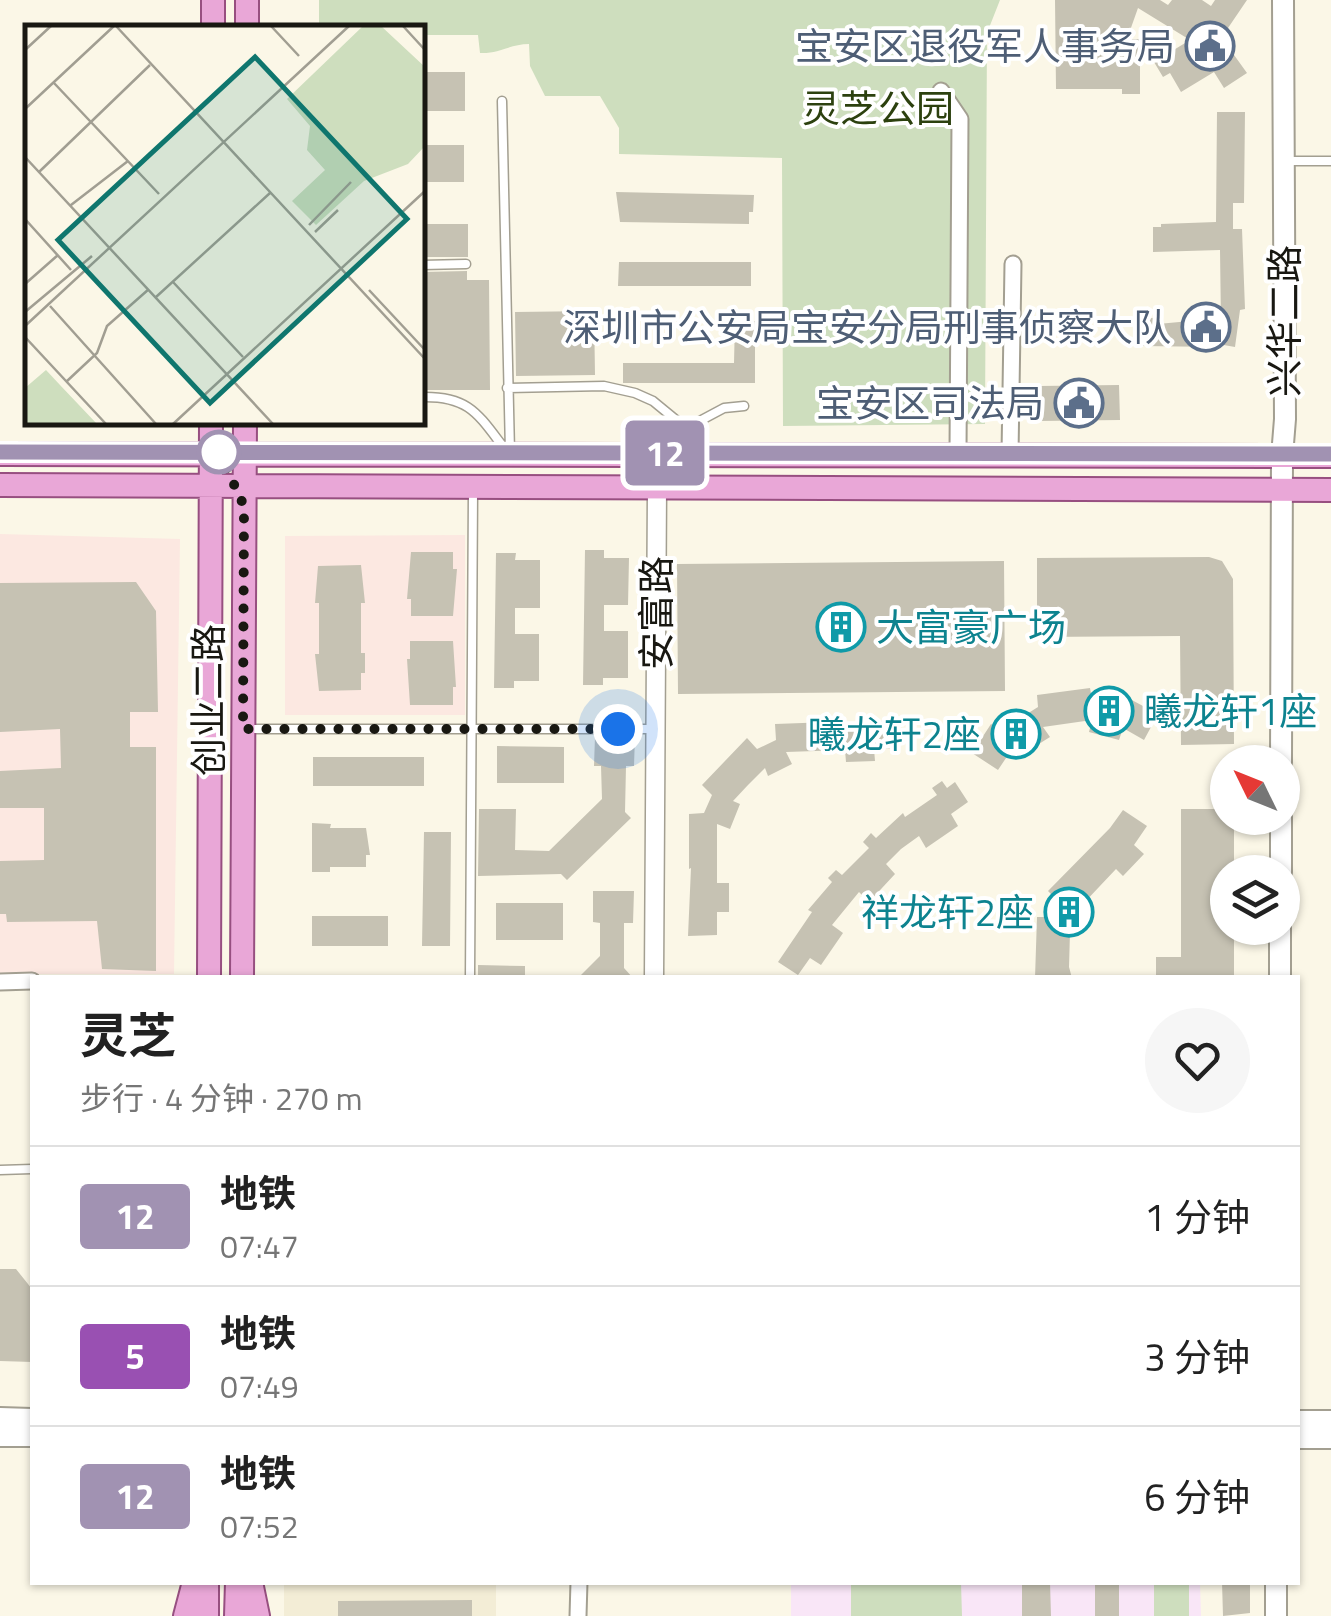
<!DOCTYPE html>
<html lang="zh">
<head>
<meta charset="utf-8">
<style>
	:root { --surface:#fff; --page:#f6f6f6; --text:#222; --muted:#767676; --line:#e0e0e0 }
	body { margin:0; font-family:"Titillium Web","Noto Sans SC",sans-serif; background:var(--page); color:var(--text); height:100vh; display:flex; flex-direction:column; font-size:38px; white-space:nowrap }
	* { box-sizing:border-box; margin:0 }
	p { font-size:32px; color:var(--muted) }
	.icon { flex:none; width:55px; height:55px; fill:none; stroke:currentColor; stroke-width:2; stroke-linecap:round; stroke-linejoin:round }
	.map { position:relative; flex:1; overflow:hidden }
	.drawer { position:absolute; left:30px; top:975px; width:1270px; height:610px; display:flex; flex-direction:column; background:var(--surface); border-radius:0px; box-shadow:0 2px 8px #0004 }
	.drawer>* { flex:none }
	.badge { padding:0 20px; border-radius:8px; font-size:35px; line-height:65px }
	.needle { width:65px; rotate:313deg }
	.fabs { position:absolute; left:1210px; top:745px; display:grid; gap:20px }
	.fabs a { display:grid; place-items:center; width:90px; height:90px; border-radius:50%; background:var(--surface); box-shadow:0 2px 8px #0004; font-size:50px }
	.you { position:absolute; width:50px; height:50px; margin:-25px; border:8px solid #fff; border-radius:50%; background:#1a73e8; box-shadow:0 0 0 15px #1a73e833 }
	.map>.badge { position:absolute; translate:-50% -50%; box-shadow:0 0 0 5px #fff }
	.round { display:grid; place-items:center; flex:none; width:105px; height:105px; border-radius:52px; background:var(--page) }
	.head { display:flex; align-items:center; justify-content:space-between; height:170px; padding:0 50px }
	h1 { font-size:48px; font-weight:700; line-height:75px }
	ul { padding:0; list-style:none }
	li { display:flex; align-items:center; gap:30px; height:140px; padding:0 50px; border-top:2px solid var(--line) }
	li div { flex:1 }
	li b { display:block; font-size:38px }
	li em { font-style:normal }
	li .badge { min-width:110px; font-weight:700; text-align:center }
	.map>svg:first-child { display:block }
	.commercial { fill:#fce8e1 }
	.built { fill:#f3edd6 }
	.education { fill:#f9e6f7 }
	.green { fill:#cedebe }
	.building { fill:#c6c2b3 }
	.lines { fill:none; stroke-linecap:round; stroke-linejoin:round }
	.service-casing { stroke:#a39f91; stroke-width:11 }
	.minor-casing { stroke:#a39f91; stroke-width:19 }
	.tertiary-casing { stroke:#a39f91; stroke-width:21 }
	.secondary-casing { stroke:#a39f91; stroke-width:24 }
	.primary-casing { stroke:#974f80; stroke-width:26 }
	.service { stroke:#fff; stroke-width:8 }
	.minor { stroke:#fff; stroke-width:15 }
	.tertiary { stroke:#fff; stroke-width:18 }
	.secondary { stroke:#fff; stroke-width:20 }
	.primary { stroke:#e9a7d7; stroke-width:22 }
	.line-casing { stroke:#fff; stroke-width:22 }
	.line { stroke:#a192b2; stroke-width:15 }
	.walk { stroke:#191812; stroke-width:10; stroke-dasharray:0 18 }
	.stop-dot { fill:#fff; stroke:#a192b2; stroke-width:5 }
	.labels { text-anchor:middle; dominant-baseline:central; stroke-width:8; stroke-linejoin:round; paint-order:stroke }
	.service-label { font-size:38px; fill:#4e5e75; stroke:#fff; text-anchor:end }
	.park-label { font-size:38px; fill:#2c410f; stroke:#fff }
	.street-label { font-size:38px; fill:#191812; stroke:#fff }
	.culture-label { font-size:38px; fill:#0d838f; stroke:#fff; text-anchor:start }
	.inset-road { fill:none; stroke:#a19e92; stroke-width:2.5 }
	.view { fill:#0f766e; fill-opacity:0.15; stroke:#0f766e; stroke-width:5 }
	.inset-edge { fill:none; stroke:#191812; stroke-width:5 }
</style>
</head>
<body>
<div class="map">
<svg width="1331" height="1616" viewBox="0 0 1331 1616">
	<rect width="100%" height="100%" fill="#fbf7e7"/>
	<!-- commercial -->
	<path class="commercial" d="M 0,534 L 180,539 L 174,974 L 0,974 Z
		M 465,535 L 465,715 L 285,715 L 285,536 Z"/>
	<!-- built -->
	<path class="built" d="M 284,1583 L 496,1583 L 496,1616 L 284,1616 Z"/>
	<!-- education -->
	<path class="education" d="M 791,1583 L 1200,1583 L 1201,1616 L 791,1616 Z"/>
	<!-- green -->
	<path class="green" d="M 319,0 L 1000,0 L 987,33 L 985,424 L 783,426 L 782,158 L 619,154 L 619,128 L 600,96 L 545,96 L 530,66 L 529,44 C 510,44 499,54 480,53 L 478,35 L 423,35 L 422,28 L 319,28 Z
		M 851,1583 L 961,1583 L 962,1616 L 851,1616 Z
		M 1154,1583 L 1189,1583 L 1189,1616 L 1154,1616 Z"/>
	<!-- building -->
	<path class="building" d="M 1055,0 L 1160,0 L 1168,5 L 1172,0 L 1202,0 L 1211,6 L 1215,0 L 1247,0 L 1228,28 L 1229,48 L 1247,73 L 1224,88 L 1214,72 L 1181,92 L 1170,73 L 1163,77 L 1154,62 L 1190,40 L 1138,8 L 1127,39 L 1140,39 L 1140,94 L 1122,94 L 1122,89 L 1056,89 Z
		M 422,72 L 465,72 L 465,111 L 422,111 Z
		M 1217,112 L 1245,112 L 1244,203 L 1233,203 L 1233,229 L 1242,229 L 1245,309 L 1240,310 L 1235,347 L 1218,344 L 1217,347 L 1142,346 L 1137,321 L 1157,317 L 1158,324 L 1190,321 L 1221,323 L 1220,250 L 1153,252 L 1153,227 L 1161,227 L 1161,224 L 1216,222 Z
		M 422,145 L 464,145 L 464,182 L 422,182 Z
		M 616,192 L 754,195 L 753,212 L 749,212 L 749,224 L 620,222 Z
		M 422,224 L 468,224 L 468,257 L 422,257 Z
		M 619,262 L 751,262 L 751,286 L 618,286 Z
		M 467,271 L 467,280 L 489,280 L 490,390 L 422,390 L 422,272 Z
		M 594,311 L 595,375 L 516,376 L 515,312 Z
		M 735,321 L 755,321 L 755,383 L 623,383 L 623,363 L 734,363 Z
		M 1119,385 L 1120,420 L 1039,421 L 1039,386 Z
		M 585,550 L 604,550 L 604,558 L 629,558 L 628,605 L 604,605 L 604,631 L 628,631 L 628,678 L 603,678 L 603,685 L 583,685 Z
		M 411,552 L 453,552 L 453,569 L 457,569 L 453,616 L 411,616 L 411,599 L 407,599 Z
		M 496,553 L 516,553 L 515,560 L 540,560 L 540,608 L 515,608 L 515,634 L 539,634 L 539,681 L 514,681 L 514,688 L 494,688 Z
		M 1209,557 L 1222,561 L 1233,579 L 1234,744 L 1181,745 L 1180,636 L 1037,637 L 1037,558 Z
		M 1004,561 L 1005,691 L 678,694 L 677,564 Z
		M 361,565 L 365,603 L 361,603 L 361,653 L 365,653 L 365,673 L 361,673 L 361,690 L 319,691 L 315,654 L 319,654 L 319,603 L 315,603 L 318,566 Z
		M 136,582 L 156,611 L 158,712 L 130,712 L 130,747 L 156,747 L 156,971 L 102,969 L 97,921 L 7,922 L 6,914 L 0,914 L 0,861 L 44,860 L 44,808 L 0,808 L 0,771 L 61,768 L 60,729 L 0,732 L 0,583 Z
		M 410,641 L 453,641 L 456,687 L 453,687 L 453,705 L 410,705 L 407,659 L 410,659 Z
		M 1090,688 L 1092,699 L 1122,708 L 1128,698 L 1158,714 L 1144,740 L 1123,728 L 1119,740 L 1089,732 L 1092,720 L 1043,727 L 1050,737 L 1023,754 L 1016,743 L 998,770 L 972,753 L 991,724 L 1001,730 L 1038,707 L 1037,695 Z
		M 897,720 L 898,748 L 874,749 L 875,761 L 846,762 L 845,750 L 786,752 L 792,764 L 768,776 L 765,768 L 748,785 L 733,801 L 740,804 L 730,829 L 717,824 L 717,883 L 729,883 L 729,912 L 717,912 L 717,935 L 688,936 L 691,868 L 689,869 L 689,814 L 704,813 L 712,795 L 702,785 L 747,738 L 757,749 L 776,740 L 775,724 L 830,722 L 830,725 Z
		M 595,736 L 635,736 L 634,766 L 626,766 L 625,812 L 631,818 L 567,880 L 561,874 L 478,876 L 479,809 L 516,809 L 515,850 L 549,851 L 602,799 L 601,766 L 594,766 Z
		M 497,746 L 564,747 L 564,783 L 497,783 Z
		M 313,757 L 424,757 L 424,786 L 313,786 Z
		M 942,781 L 947,788 L 955,782 L 968,802 L 951,814 L 958,826 L 926,848 L 919,836 L 901,849 L 886,864 L 895,874 L 869,902 L 859,892 L 832,925 L 843,933 L 821,965 L 810,958 L 798,975 L 778,962 L 812,912 L 808,910 L 832,882 L 828,878 L 836,870 L 842,875 L 869,848 L 863,842 L 871,833 L 876,838 L 903,813 L 905,817 L 937,795 L 932,788 Z
		M 1181,809 L 1228,809 L 1228,818 L 1234,818 L 1234,872 L 1228,872 L 1228,928 L 1234,928 L 1234,978 L 1156,978 L 1156,957 L 1181,957 Z
		M 1123,810 L 1147,826 L 1134,845 L 1144,854 L 1123,876 L 1116,869 L 1082,905 L 1088,907 L 1076,934 L 1070,932 L 1069,967 L 1072,978 L 1035,978 L 1037,917 L 1050,917 L 1057,900 L 1048,891 L 1110,828 Z
		M 312,823 L 331,824 L 330,828 L 366,828 L 370,855 L 366,855 L 366,867 L 330,867 L 330,872 L 312,872 Z
		M 424,832 L 451,832 L 450,946 L 422,946 Z
		M 593,891 L 634,891 L 633,923 L 624,923 L 624,968 L 633,978 L 578,978 L 600,956 L 600,923 L 593,922 Z
		M 496,903 L 563,903 L 563,940 L 496,940 Z
		M 312,916 L 388,916 L 388,946 L 312,946 Z
		M 478,965 L 525,966 L 525,978 L 478,978 Z
		M 0,1269 L 16,1269 L 32,1289 L 32,1362 L 0,1361 Z
		M 1022,1582 L 1050,1582 L 1051,1616 L 1022,1616 Z
		M 1095,1582 L 1119,1582 L 1119,1616 L 1095,1616 Z
		M 1222,1582 L 1250,1582 L 1250,1613 L 1223,1616 Z
		M 472,1600 L 472,1616 L 338,1616 L 338,1601 Z"/>
	<g class="lines">
		<!-- service casing -->
		<g class="service-casing">
			<path id="service" d="M 502,101 L 510,452
				M 1288,161 L 1331,161
				M 422,265 L 466,264
				M 507,388 L 604,386 L 635,393 L 653,401 L 681,424 L 694,424 L 724,408 L 744,406
				M 422,397 C 469,396 478,414 504,448
				M 248,729 L 654,729
				M 470,978 L 473,491
				M 0,1170 L 32,1169"/>
		</g>
		<!-- minor casing -->
		<g class="minor-casing">
			<path id="minor" d="M 941,91 L 960,119 L 958,454
				M 1010,454 L 1013,264
				M 0,982 L 32,981
				M 578,1616 L 579,1582"/>
		</g>
		<!-- tertiary casing -->
		<g class="tertiary-casing">
			<path id="tertiary" d="M 654,978 L 657,488"/>
		</g>
		<!-- secondary casing -->
		<g class="secondary-casing">
			<path id="secondary" d="M 1281,762 L 1282,456 L 1285,419 L 1283,0
				M 1281,872 L 1281,818
				M 1280,978 L 1280,928
				M 0,1418 L 32,1419
				M 1298,1421 L 1331,1421
				M 0,1436 L 32,1436
				M 1298,1438 L 1331,1438
				M 1276,1616 L 1276,1582"/>
		</g>
		<!-- primary casing -->
		<g class="primary-casing">
			<path id="primary" d="M 213,28 L 213,0
				M 247,28 L 247,0
				M 0,454 L 1331,456
				M 0,485 L 1331,490
				M 209,978 L 211,422
				M 242,978 L 245,422
				M 251,1582 L 258,1616
				M 185,1616 L 194,1582
				M 207,1616 L 207,1582
				M 236,1616 L 237,1582"/>
		</g>
		<!-- service -->
		<use href="#service" class="service"/>
		<!-- minor -->
		<use href="#minor" class="minor"/>
		<!-- tertiary -->
		<use href="#tertiary" class="tertiary"/>
		<!-- secondary -->
		<use href="#secondary" class="secondary"/>
		<!-- primary -->
		<use href="#primary" class="primary"/>
	</g>
	<g class="lines">
		<!-- line casing -->
		<g class="line-casing">
			<path id="line" d="M 0,452 L 1331,454"/>
		</g>
		<!-- line -->
		<use href="#line" class="line"/>
		<!-- walk -->
		<path class="walk" d="M 219,452 L 244,506 L 243,729 L 618,729"/>
	</g>
	<!-- icons -->
	<defs>
		<g id="civic-ring" transform="scale(2.5)"><circle r="9.5" fill="#fff" stroke="#5c6f8a" stroke-width="1.5"/><path d="M-.6-6.5H3V-4.5H.6V-3L4-1V1h2V6H-6V1h2V-1L-.6-3ZM-1.2 2.5V6h2.4V2.5Z" fill="#5c6f8a"/></g>
		<g id="building-ring" transform="scale(2.5)"><circle r="9.5" fill="#fff" stroke="#0f9aa8" stroke-width="1.5"/><path d="M-4-6H4V6H1V3H-1V6H-4ZM-2.5-4.3h1.7v1.8h-1.7ZM.8-4.3h1.7v1.8H.8ZM-2.5-1h1.7V.8h-1.7ZM.8-1h1.7V.8H.8Z" fill="#0f9aa8"/></g>
	</defs>
	<g fill-rule="evenodd">
		<use href="#civic-ring" x="1210" y="46"/>
		<use href="#civic-ring" x="1206" y="327"/>
		<use href="#civic-ring" x="1079" y="403"/>
		<use href="#building-ring" x="841" y="627"/>
		<use href="#building-ring" x="1109" y="711"/>
		<use href="#building-ring" x="1016" y="734"/>
		<use href="#building-ring" x="1069" y="912"/>
	</g>
	<!-- markers -->
	<circle class="stop-dot" cx="219" cy="452" r="20"/>
	<g class="labels">
		<!-- service labels -->
		<g class="service-label">
			<text x="1175" y="46">宝安区退役军人事务局</text>
			<text x="1171" y="327">深圳市公安局宝安分局刑事侦察大队</text>
			<text x="1044" y="403">宝安区司法局</text>
		</g>
		<!-- park labels -->
		<g class="park-label">
			<text x="878" y="108">灵芝公园</text>
		</g>
		<!-- street labels -->
		<g class="street-label">
			<text transform="translate(1284 321) rotate(-90)">兴华二路</text>
			<text transform="translate(656 613) rotate(-90)">安富路</text>
			<text transform="translate(208 700) rotate(-90)">创业二路</text>
		</g>
		<!-- culture labels -->
		<g class="culture-label">
			<text x="876" y="627">大富豪广场</text>
			<text x="1144" y="711">曦龙轩1座</text>
			<text x="981" y="734" text-anchor="end">曦龙轩2座</text>
			<text x="1034" y="912" text-anchor="end">祥龙轩2座</text>
		</g>
	</g>
	<!-- overview -->
	<g transform="translate(25 25)">
		<rect width="400" height="400" fill="#fbf7e7"/>
		<path d="M 338,1 L 356,1 L 400,42 L 400,121 L 383,139 L 339,156 L 291,200 L 267,176 L 300,145 L 282,125 L 285,101 L 262,74 ZM 21,345 L 35,360 L 72,399 L 0,399 L 0,363 Z" fill="#cedebe"/>
		<path class="inset-road" d="M 91,1 L 400,334M 246,1 L 274,31M 378,1 L 400,25M 0,25 L 26,1M 29,58 L 134,169M 0,84 L 89,1M 0,132 L 248,399M 14,147 L 125,40M 46,180 L 103,136M 0,194 L 46,245M 284,200 L 326,157M 290,207 L 313,185M 148,257 L 218,332M 0,259 L 33,230M 344,265 L 400,325M 131,272 L 245,168M 25,281 L 131,399M 0,287 L 67,231M 0,301 L 324,1M 0,312 L 81,399M 41,357 L 72,328 L 82,301 L 124,264M 148,399 L 400,166"/>
		<path class="view" d="M 230,32 L 382,194 L 185,378 L 33,215 Z"/>
		<rect width="400" height="400" class="inset-edge"/>
	</g>
</svg>
<div class="fabs">
<a><svg class="needle" viewBox="-14 -14 28 28"><path d="M0-13l5 13h-10z" fill="#e53935"/><path d="M0 13l5-13h-10z" fill="#767676"/></svg></a>
<a><svg class="icon" aria-label="layers" viewBox="0 0 24 24"><path d="M12 4l9 5-9 5-9-5zM3 14l9 5 9-5"/></svg></a>
</div>
<div class="you" style="left:618px;top:729px"></div>
<b class="badge" style="left:665px;top:453px;background:#a192b2;color:#fff">12</b>
<section class="drawer">
<div class="head"><div><h1>灵芝</h1><p>步行 · 4 分钟 · 270 m</p></div><a class="round"><svg class="icon" aria-label="heart" viewBox="0 0 24 24"><path d="M12 20l-8-8c-3-5 5-10 8-4 3-6 11-1 8 4z"/></svg></a></div>
<ul>
<li><span class="badge" style="background:#a192b2;color:#fff">12</span><div><b>地铁</b><p>07:47</p></div><em>1 分钟</em></li>
<li><span class="badge" style="background:#9950b2;color:#fff">5</span><div><b>地铁</b><p>07:49</p></div><em>3 分钟</em></li>
<li><span class="badge" style="background:#a192b2;color:#fff">12</span><div><b>地铁</b><p>07:52</p></div><em>6 分钟</em></li>
</ul>
</section>
</div>
</body>
</html>
